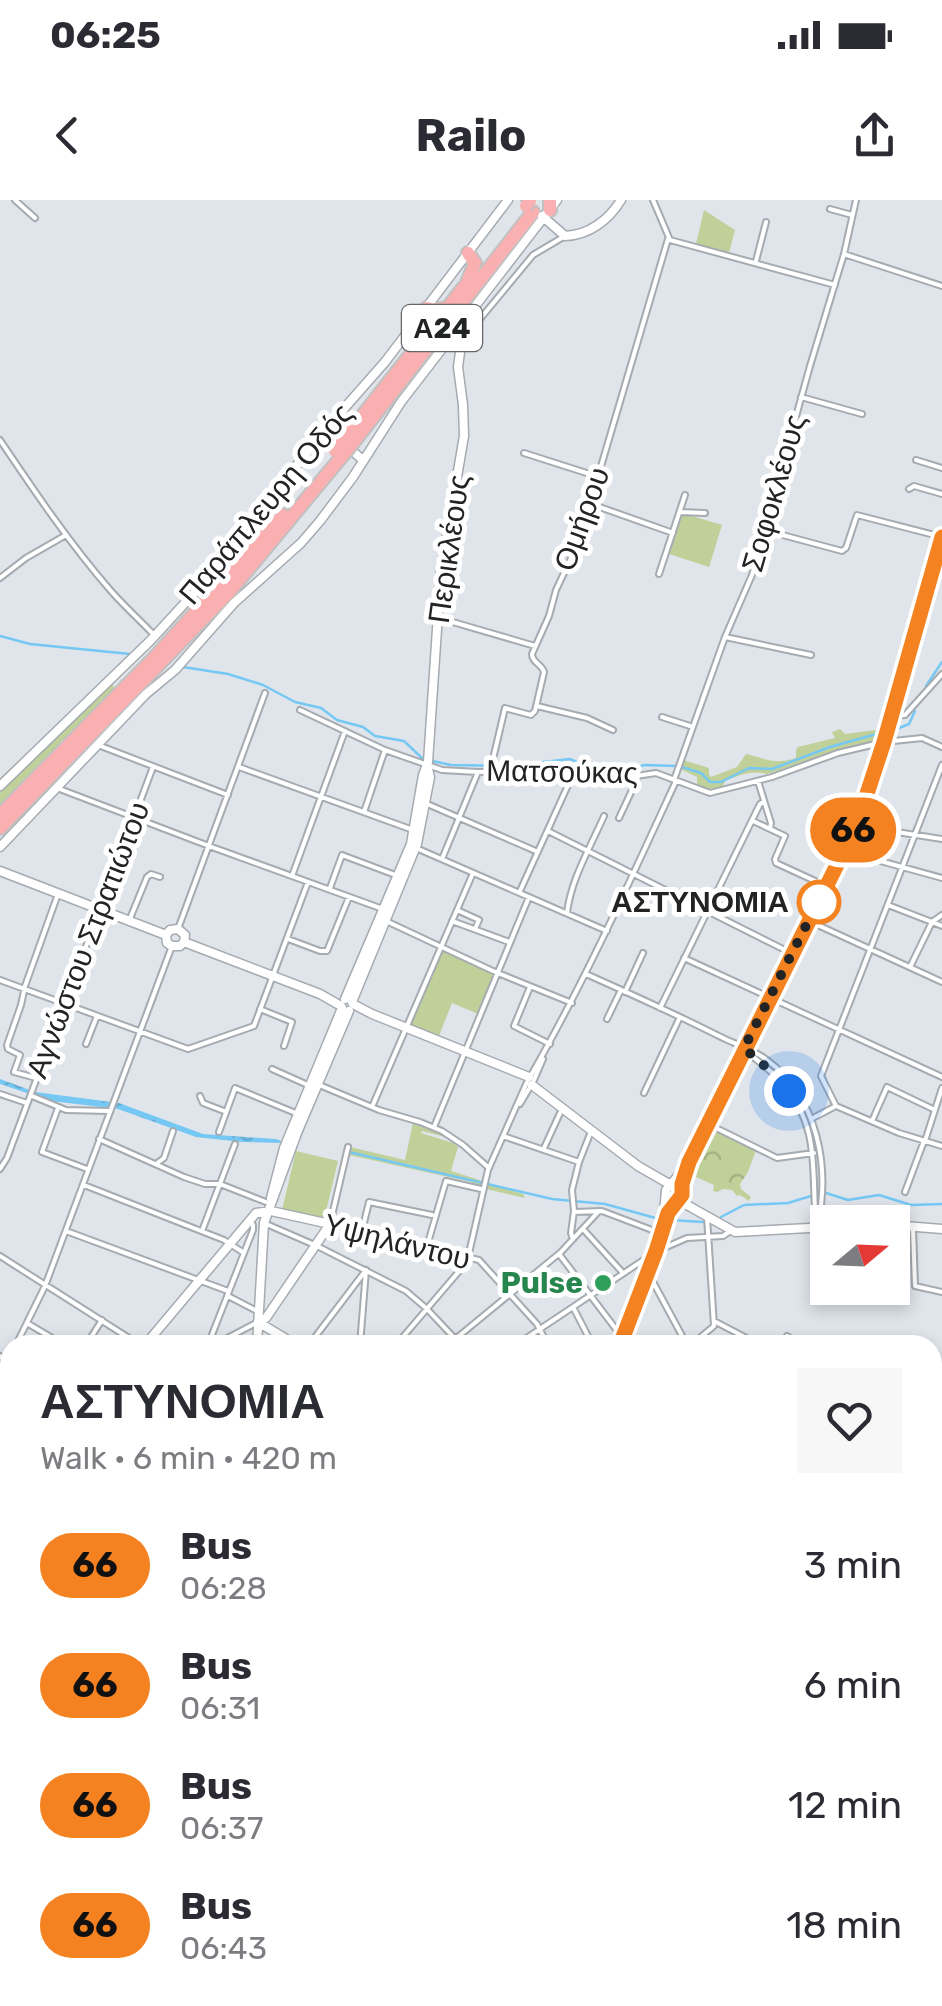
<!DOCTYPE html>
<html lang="en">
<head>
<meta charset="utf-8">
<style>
	:root { --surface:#fff; --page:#f7f7f7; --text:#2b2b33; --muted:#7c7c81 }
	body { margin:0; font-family:Rubik,sans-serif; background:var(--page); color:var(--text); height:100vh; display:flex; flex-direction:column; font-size:38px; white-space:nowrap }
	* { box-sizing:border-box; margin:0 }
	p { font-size:32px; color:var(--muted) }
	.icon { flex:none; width:55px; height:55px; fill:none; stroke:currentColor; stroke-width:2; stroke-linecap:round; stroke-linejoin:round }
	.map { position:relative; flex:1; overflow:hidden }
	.details { position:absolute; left:0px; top:1135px; width:942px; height:672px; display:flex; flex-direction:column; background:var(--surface); border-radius:30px 30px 0 0; box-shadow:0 5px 15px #0003 }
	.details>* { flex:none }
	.badge { padding:0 20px; border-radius:32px; font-size:35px; line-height:65px }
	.needle { width:65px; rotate:71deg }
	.controls { position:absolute; left:810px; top:1005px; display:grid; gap:20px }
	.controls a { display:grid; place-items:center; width:100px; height:100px; border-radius:0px; background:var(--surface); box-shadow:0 5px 15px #0003; font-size:50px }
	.you { position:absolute; width:50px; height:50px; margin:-25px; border:8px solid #fff; border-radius:50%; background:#1a73e8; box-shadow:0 0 0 15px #1a73e833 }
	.map>.badge { position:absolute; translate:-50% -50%; box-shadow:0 0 0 5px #fff }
	.round { display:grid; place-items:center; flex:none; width:105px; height:105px; border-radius:0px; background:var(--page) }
	.overview { display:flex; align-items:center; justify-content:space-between; height:170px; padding:0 40px }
	h1 { font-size:48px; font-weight:700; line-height:75px }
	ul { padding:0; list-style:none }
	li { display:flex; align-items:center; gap:30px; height:120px; padding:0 40px }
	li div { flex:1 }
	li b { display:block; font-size:38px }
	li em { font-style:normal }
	li .badge { min-width:110px; font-weight:700; text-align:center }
	.status { display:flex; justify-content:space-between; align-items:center; height:70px; padding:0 50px; background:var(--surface); direction:ltr }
	.status svg { height:28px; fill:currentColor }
	header { display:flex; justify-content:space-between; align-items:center; height:130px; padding:0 40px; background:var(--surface); font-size:45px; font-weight:700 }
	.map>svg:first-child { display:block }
	.grass { fill:#c0d099 }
	.park { fill:url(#park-crowns) }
	.water { fill:url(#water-ripples) }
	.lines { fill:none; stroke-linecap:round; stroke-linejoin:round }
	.stream { stroke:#75c8f4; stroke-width:2.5 }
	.street-casing { stroke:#a5abb0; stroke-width:8 }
	.secondary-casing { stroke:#a5abb0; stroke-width:11 }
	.primary-casing { stroke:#c1c1c2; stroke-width:14 }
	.highway-casing { stroke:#c1c1c2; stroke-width:16 }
	.street { stroke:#fff; stroke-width:4 }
	.secondary { stroke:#fff; stroke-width:8 }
	.primary { stroke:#fccfd0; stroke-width:10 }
	.highway { stroke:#faafb1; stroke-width:12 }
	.highway-bridge-casing { stroke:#c1c1c2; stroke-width:16; stroke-linecap:butt }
	.highway-bridge { stroke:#faafb1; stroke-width:12 }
	.line-casing { stroke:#fff; stroke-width:22 }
	.line { stroke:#f58220; stroke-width:15 }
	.walk { stroke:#212325; stroke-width:10; stroke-dasharray:0 18 }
	.stop-dot { fill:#fff; stroke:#f58220; stroke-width:5 }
	.leisure-dot { fill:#2e9e5b; stroke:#fff; stroke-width:4 }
	.labels { text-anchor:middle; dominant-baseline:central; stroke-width:10; stroke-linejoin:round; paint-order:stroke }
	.shield { fill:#fff; stroke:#646566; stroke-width:2.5 }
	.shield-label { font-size:28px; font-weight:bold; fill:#212325 }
	.street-label { font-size:30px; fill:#212325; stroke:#fff }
	.stop-label { font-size:30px; font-weight:bold; fill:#212325; stroke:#fff; text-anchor:end }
	.leisure-label { font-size:30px; font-weight:bold; fill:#27864d; stroke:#fff; text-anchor:end }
</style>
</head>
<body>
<div class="status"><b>06:25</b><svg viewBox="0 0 49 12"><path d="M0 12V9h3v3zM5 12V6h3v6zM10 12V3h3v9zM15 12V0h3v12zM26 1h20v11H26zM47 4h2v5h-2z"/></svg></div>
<header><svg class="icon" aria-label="back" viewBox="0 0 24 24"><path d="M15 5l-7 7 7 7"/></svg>Railo<svg class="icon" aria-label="share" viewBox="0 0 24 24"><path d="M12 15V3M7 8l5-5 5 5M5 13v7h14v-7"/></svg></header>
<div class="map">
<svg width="942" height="1806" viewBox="0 0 942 1806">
	<defs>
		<pattern id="park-crowns" width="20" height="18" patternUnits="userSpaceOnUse" patternTransform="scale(2.5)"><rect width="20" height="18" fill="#c0d099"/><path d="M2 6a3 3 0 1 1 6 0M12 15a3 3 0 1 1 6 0" fill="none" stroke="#a5b284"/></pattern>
		<pattern id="water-ripples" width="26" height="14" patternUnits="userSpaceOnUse" patternTransform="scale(2.5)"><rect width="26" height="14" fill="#75c8f4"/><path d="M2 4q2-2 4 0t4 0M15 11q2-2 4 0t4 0" fill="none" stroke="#65acd1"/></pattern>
	</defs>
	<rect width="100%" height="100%" fill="#dfe5eb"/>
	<!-- grass -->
	<path class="grass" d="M 704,10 L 735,30 L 729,53 L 696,44 Z
		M 682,313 L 722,325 L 709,367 L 669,354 Z
		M 108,483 L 112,484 L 115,489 L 0,607 L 0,588 Z
		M 840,529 L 845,534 L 884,529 L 881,540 L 845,548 L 767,574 C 751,570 740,575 725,581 L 723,586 C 713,589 707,590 697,586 L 697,577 L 680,569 L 683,560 L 709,568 L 709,575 L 711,577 L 737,567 L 746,554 C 767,559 774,565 796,558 L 796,550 L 798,547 L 835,538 L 832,532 Z
		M 442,749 L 495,775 L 478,814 L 452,803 L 439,836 L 409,824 Z
		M 413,923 L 439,932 L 453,939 L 422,931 L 421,933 L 453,943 L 458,947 L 451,971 L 523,994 L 525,998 L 486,989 L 471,982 L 349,955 L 350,947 L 405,960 Z
		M 296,951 L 338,961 L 324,1020 L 282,1010 Z"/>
	<!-- park -->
	<path class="park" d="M 714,928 L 756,950 L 748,972 L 740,984 L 741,989 L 751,997 L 749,1001 L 740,995 L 737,996 L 732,990 L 723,989 L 717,992 L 713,991 L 714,985 L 687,973 L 705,938 Z"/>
	<!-- water -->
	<path class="water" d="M 0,879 L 35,892 L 119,903 L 203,934 L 276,939 L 281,941 L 281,943 L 242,942 L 196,937 L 118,909 L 51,901 L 0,884 Z"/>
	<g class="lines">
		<!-- stream -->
		<path class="stream" d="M 0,436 L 30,444 L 130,454
			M 183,467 L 228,474 L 263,485 L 295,502 L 321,508 L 337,520 L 363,527 L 375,536 L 404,541 L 423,559 L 451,565 L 507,566 L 570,559 L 590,568 L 605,571 L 622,571 L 645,565 L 676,566
			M 926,486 L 942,462
			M 892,531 L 909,524 L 915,511
			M 682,567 L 701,573 L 710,582 L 721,582 L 749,568 L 772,569 L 830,547 L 880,533
			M 349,952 L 552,999 L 605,1004 L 659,1019
			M 826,993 L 848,1000 L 879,995 L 911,1005 L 942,1004
			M 721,1017 L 744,1005 L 788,1003 L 811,996
			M 671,1020 L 703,1022
			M 2,1196 L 5,1208 L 10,1212
			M 932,1681 L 942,1691
			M 450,1798 L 452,1806"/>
		<!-- street casing -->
		<g class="street-casing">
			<path id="street" d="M 15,0 L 35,18
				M 653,0 L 670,40 L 835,85
				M 830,9 L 852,15
				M 844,54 L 942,86
				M 756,61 L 766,22
				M 461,142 L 533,55 L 565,36
				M 801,197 L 862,214
				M 0,240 C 35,292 70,344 111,391 C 125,407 141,421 155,436
				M 524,253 L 599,277
				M 916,260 L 942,268
				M 909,289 L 914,286 L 942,294
				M 591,304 L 673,333
				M 680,312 L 705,313
				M 764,330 L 842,351 L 846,348 L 857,315 L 942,337
				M 659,374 L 685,295
				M 0,378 L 26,358 L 66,335
				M 439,418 L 535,446
				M 725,437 L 811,455
				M 537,506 L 587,518 L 613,530
				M 300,510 L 385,550 L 442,570 L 478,572 L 559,570 L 616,579 L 656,573 L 710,593 L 772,577 L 838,553 L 884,542 L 922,538 L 942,547
				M 891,516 L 905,515 L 942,474
				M 662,517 L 690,526
				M 98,545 L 228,595
				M 493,559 L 505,508 L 531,515 L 535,511 L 544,472 C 542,464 532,463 532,454 L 549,416 L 556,390 L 579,341 L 668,39
				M 239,567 L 413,630
				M 674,580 L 725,437 L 752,375 L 810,166 L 844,54 L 856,0
				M 758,581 L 771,623 L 770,629
				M 57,588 L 209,646 L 380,708
				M 425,603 L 538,652
				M 364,612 L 385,550
				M 619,618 L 639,575
				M 753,621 L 785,636 L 775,659 L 776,663 L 826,686
				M 858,626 L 942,639
				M 548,631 L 789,752
				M 416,648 L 607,731
				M 844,651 L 942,678
				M 442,659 L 478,572
				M 292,676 L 345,531
				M 330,688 L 342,655 L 398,676
				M 520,691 L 574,572
				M 888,705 L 942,726
				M 457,710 L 479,720 L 475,729
				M 567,713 C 571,679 590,648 604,616
				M 129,721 L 147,677 L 151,674 L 160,677
				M 386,721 L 493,771 L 572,803
				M 452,721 L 509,742
				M 809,721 L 942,782
				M 178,729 L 265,493
				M 288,739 L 320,751 L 327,751 L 349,697
				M 684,758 L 942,877
				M 910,767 L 932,722 L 942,715
				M 586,774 C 631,794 675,814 719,836 C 734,844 753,849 767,860 C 818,898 831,968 817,1027
				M 0,780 L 188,849 L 254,826 L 308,682
				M 530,787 L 514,826 L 550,844
				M 625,792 L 643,753
				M 660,808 L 760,604 L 764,601
				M 260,809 L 292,822 L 284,846
				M 607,819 L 620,792
				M 86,844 L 97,816
				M 747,852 C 759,862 772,871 782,883 C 821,927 811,970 816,1023
				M 272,869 L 310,886
				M 530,877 C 585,781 630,681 676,581
				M 36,878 L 14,872 L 20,855 L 8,849 L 7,845 L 21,805 L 25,786 L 58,694
				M 534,880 L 543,859
				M 317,884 L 379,910 L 420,922 L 442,931 L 463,945 L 489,968
				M 644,893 L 680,817
				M 0,894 L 27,903
				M 32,896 L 66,910 L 109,911
				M 200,896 L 203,903 L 224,911
				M 520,904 L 530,887
				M 836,906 L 899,933 L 942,946
				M 372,907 L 473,673
				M 58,908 L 42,952 L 87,969
				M 811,919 L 836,906 L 821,876 L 942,565
				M 872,921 L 887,887 L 935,910
				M 708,924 L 777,958 L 814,953
				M 434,927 L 529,697
				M 219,932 L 235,888 L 298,914
				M 503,936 L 579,962
				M 99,939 L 184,977 L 205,984 L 220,984 L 266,1002
				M 925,941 L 942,888
				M 348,947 L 330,1024 L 479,1060 L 537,1124 L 548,1145
				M 544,948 L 561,911
				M 156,964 L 164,958 L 173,931
				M 0,969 L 7,958 L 153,567
				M 84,985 L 224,1040 L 244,1053
				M 905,992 L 924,941
				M 574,1012 L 602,1011 L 660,1033
				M 264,1023 L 317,1046 L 406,1091 L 427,1109 L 461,1145
				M 583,1029 L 623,1073
				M 913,1029 L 915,1086 L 942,1092
				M 66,1031 L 228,1091
				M 202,1031 L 235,944
				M 362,1031 L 369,1002 L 432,1015
				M 573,1039 L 571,1033 L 574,1011 L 572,990 L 579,962 L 590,934
				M 427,1046 L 446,981 L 481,989
				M 559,1054 L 628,1145
				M 0,1056 L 140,1145
				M 647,1077 L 652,1080 L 687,1145
				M 228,1096 L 259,1112
				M 573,1107 L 590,1140
				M 714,1121 L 760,1145
				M 27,1123 L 64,1145
				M 16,1145 L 45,1086 L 172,746
				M 86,1145 L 102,1120
				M 208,1145 L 253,1030 L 253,1025 L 250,1021
				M 214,1145 L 258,1122
				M 309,1145 L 366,1070
				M 360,1145 L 366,1070
				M 396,1145 L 467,1062 L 488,970 L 527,882
				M 448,1145 L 561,1052 L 599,1011
				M 516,1145 L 657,1051 L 687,1038 L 723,1036 L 729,1032
				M 691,1145 L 714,1126 L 707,1017
				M 778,1145 L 787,1136 L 800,1145
				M 0,1156 L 10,1165
				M 10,1157 L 6,1168 L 10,1184
				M 935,1170 L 941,1353
				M 932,1240 L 932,1244
				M 0,1255 L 10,1251
				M 0,1315 L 10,1311
				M 0,1318 L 10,1349
				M 0,1471 L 10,1475
				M 592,1798 L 594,1806
				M 711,1798 L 713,1806
				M 25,1806 L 28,1798
				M 127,1806 L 129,1798
				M 272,1806 L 274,1798
				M 318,1806 L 323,1798
				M 728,1806 L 767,1798"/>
		</g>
		<!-- secondary casing -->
		<g class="secondary-casing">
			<path id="secondary" d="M 542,16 L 565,36 C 589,35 609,20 621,0
				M 326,229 L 363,260
				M 0,586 L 151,440 L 195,392 L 326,229 L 385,162 L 508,0
				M 0,647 L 146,494 L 175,470 L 234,403 L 301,343 L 320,321 L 353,277 L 401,202 L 557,0
				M 0,671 L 166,735
				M 166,735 L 170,730 L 178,729 L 185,735 L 184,742
				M 166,735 L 167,743 L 172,746 L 180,746 L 184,742
				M 184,742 L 320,794 L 341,806
				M 345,799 L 411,644 L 423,575 L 428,562 L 441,370 L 464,236 L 463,205 L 458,167 L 461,145 L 453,137
				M 352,802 L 417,644 L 430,577 L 427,565
				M 353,804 L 372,814 L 529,877
				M 532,885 L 638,966 L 671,985
				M 682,989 L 685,973 L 695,949 L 856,625 L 884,542 L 942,337
				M 271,998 L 284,948 L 342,808
				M 678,1000 L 735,1032 L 828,1027
				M 664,1014 L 666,990 L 683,970
				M 892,1025 L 942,1029
				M 145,1145 L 256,1013 L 271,1011 L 330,1024 L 266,1118 L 258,1122 L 296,1145
				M 257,1145 L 264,1023 L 297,933 L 349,811
				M 620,1145 C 636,1102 654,1060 667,1017 C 671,1005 680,1001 682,990
				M 0,1189 L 10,1196
				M 0,1215 L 10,1226
				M 932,1579 L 942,1582
				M 404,1798 L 405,1806
				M 916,1798 L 918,1806"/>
		</g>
		<!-- primary casing -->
		<g class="primary-casing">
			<path id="primary" d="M 0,1440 L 10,1449
				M 118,1806 L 118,1798"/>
		</g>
		<!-- highway casing -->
		<g class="highway-casing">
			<path id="highway" d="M 550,0 L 550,10
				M 467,83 L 475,63 L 468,53
				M 431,127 L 431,115 L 427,108 L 435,110 L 446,108
				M 345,238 L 464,87
				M 352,244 L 533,12
				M 0,615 L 156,456 L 283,315
				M 0,628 L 230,391 L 343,255"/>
		</g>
		<!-- street -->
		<use href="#street" class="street"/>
		<!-- secondary -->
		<use href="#secondary" class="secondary"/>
		<!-- primary -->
		<use href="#primary" class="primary"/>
		<!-- highway -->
		<use href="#highway" class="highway"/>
		<!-- highway-bridge casing -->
		<g class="highway-bridge-casing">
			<path id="highway-bridge" d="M 526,6 L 530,1
				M 335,251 L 345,238
				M 343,255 L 352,244"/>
		</g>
		<!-- highway-bridge -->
		<use href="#highway-bridge" class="highway-bridge"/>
	</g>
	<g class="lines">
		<!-- line casing -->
		<g class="line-casing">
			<path id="line" d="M 620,1145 L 656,1051 L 668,1013 L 682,995 L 682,984 L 689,962 L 838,663 L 861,612 L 884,542 L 942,337"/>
		</g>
		<!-- line -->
		<use href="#line" class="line"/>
		<!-- walk -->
		<path class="walk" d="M 789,891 L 767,868 L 744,848 L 821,696 L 819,702"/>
	</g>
	<!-- markers -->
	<circle class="stop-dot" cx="819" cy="702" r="20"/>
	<circle class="leisure-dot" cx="603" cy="1083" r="10"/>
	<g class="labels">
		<!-- shield labels -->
		<rect class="shield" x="402" y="105" width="80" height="46" rx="8"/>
		<g class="shield-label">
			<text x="442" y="128">Α24</text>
		</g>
		<!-- street labels -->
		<g class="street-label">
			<text transform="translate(774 293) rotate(-74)">Σοφοκλέους</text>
			<text transform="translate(266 304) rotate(-50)">Παράπλευρη Οδός</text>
			<text transform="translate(582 319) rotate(-70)">Ομήρου</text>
			<text transform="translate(449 349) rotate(-82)">Περικλέους</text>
			<text transform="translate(562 572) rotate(1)">Ματσούκας</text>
			<text transform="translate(88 740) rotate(-69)">Αγνώστου Στρατιώτου</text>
			<text transform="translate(397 1042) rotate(14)">Υψηλάντου</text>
		</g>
		<!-- stop labels -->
		<g class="stop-label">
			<text x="789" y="702">ΑΣΤΥΝΟΜΙΑ</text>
		</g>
		<!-- leisure labels -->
		<g class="leisure-label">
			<text x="583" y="1083">Pulse</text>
		</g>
	</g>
</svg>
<div class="controls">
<a><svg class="needle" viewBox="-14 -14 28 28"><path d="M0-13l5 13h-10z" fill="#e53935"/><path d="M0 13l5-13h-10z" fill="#7c7c81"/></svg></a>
</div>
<div class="you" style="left:789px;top:891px"></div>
<b class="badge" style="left:853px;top:630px;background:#f58220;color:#111">66</b>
<section class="details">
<div class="overview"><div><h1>ΑΣΤΥΝΟΜΙΑ</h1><p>Walk · 6 min · 420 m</p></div><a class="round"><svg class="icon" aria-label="heart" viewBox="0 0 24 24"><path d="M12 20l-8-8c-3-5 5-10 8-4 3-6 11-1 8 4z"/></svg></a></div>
<ul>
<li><span class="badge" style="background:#f58220;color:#111">66</span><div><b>Bus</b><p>06:28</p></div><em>3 min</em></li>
<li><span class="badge" style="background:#f58220;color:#111">66</span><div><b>Bus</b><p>06:31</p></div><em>6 min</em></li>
<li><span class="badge" style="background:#f58220;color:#111">66</span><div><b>Bus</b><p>06:37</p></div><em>12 min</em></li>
<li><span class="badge" style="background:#f58220;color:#111">66</span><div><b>Bus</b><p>06:43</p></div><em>18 min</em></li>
</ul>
</section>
</div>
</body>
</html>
